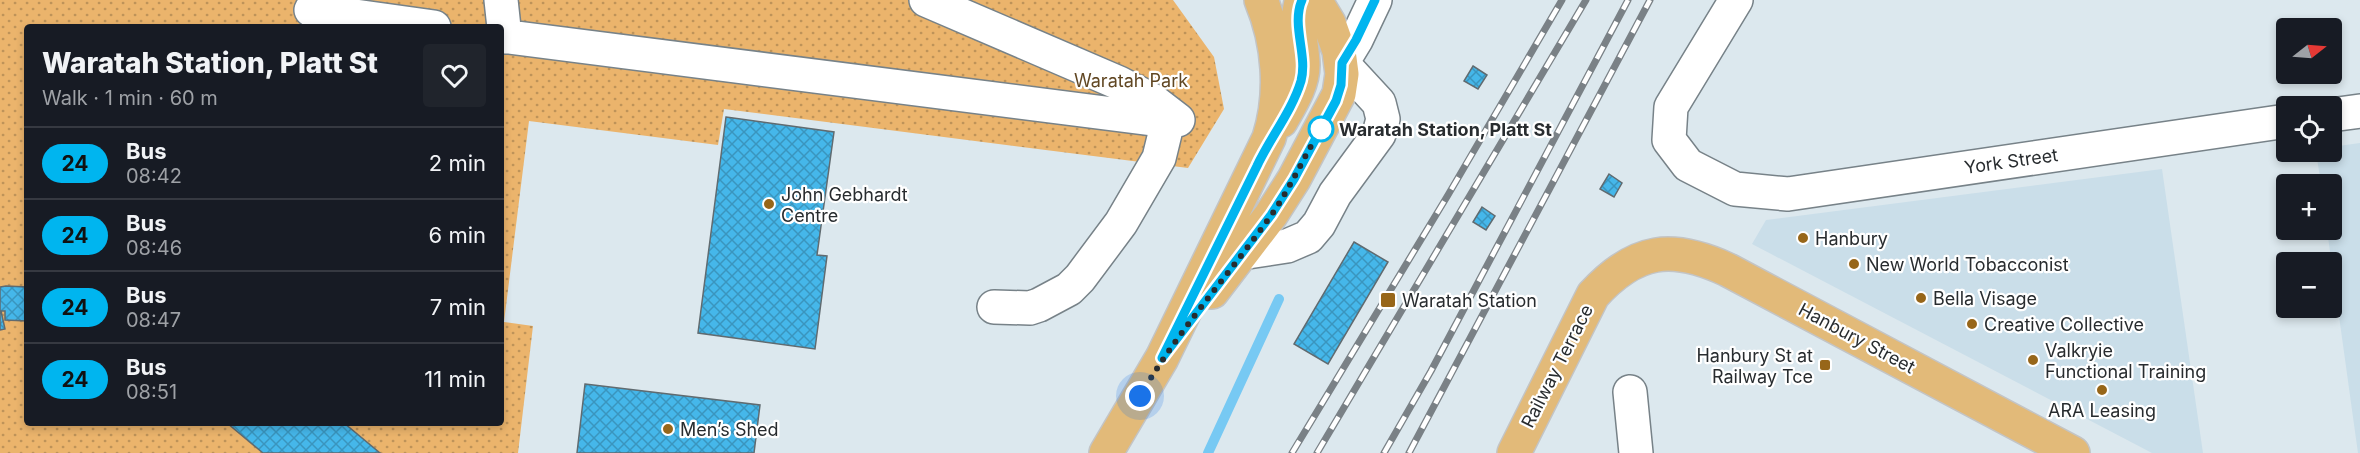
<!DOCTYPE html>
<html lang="en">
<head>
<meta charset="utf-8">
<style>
	:root { --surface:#171b24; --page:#20242c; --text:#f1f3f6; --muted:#9ea1a6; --line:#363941 }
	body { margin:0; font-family:Inter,sans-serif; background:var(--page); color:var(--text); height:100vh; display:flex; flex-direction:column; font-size:22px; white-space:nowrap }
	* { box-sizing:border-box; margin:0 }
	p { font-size:20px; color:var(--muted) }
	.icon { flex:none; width:33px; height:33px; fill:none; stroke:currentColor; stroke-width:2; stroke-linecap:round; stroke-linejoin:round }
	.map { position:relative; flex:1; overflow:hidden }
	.details { position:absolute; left:24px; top:24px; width:480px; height:402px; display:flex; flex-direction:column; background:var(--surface); border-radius:6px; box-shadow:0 3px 9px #0003 }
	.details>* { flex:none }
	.badge { padding:0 12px; border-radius:20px; font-size:21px; line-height:39px }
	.needle { width:39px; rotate:73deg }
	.controls { position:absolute; left:2276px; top:18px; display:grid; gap:12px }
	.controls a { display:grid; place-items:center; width:66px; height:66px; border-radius:6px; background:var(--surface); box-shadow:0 3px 9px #0003; font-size:30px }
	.you { position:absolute; width:30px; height:30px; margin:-15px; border:4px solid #fff; border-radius:50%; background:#1a73e8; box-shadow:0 0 0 9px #1a73e833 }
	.map>.badge { position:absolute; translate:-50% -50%; box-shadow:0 0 0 3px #fff }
	.round { display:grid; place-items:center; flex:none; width:63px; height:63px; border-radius:6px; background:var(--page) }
	.overview { display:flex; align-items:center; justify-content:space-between; height:102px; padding:0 18px }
	h1 { font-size:28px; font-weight:800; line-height:45px }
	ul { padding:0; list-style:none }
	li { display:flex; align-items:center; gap:18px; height:72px; padding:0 18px; border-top:2px solid var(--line) }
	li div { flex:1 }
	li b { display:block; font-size:22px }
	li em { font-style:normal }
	li .badge { min-width:66px; font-weight:700; text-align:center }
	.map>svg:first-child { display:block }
	.built { fill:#cadee9 }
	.park { fill:url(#park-dots); fill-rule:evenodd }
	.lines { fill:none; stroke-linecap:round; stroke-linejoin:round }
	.stream { stroke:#77c9f3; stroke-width:10 }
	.building { fill:url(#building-cross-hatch); stroke:#606b70; stroke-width:1.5 }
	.minor-casing { stroke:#778288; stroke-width:36 }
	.major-casing { stroke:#c3c4c5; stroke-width:36 }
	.minor { stroke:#fff; stroke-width:33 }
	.major { stroke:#e2ba79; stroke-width:33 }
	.rail-casing { stroke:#7a8186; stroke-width:7 }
	.rail { stroke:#fff; stroke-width:4.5; stroke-dasharray:14; stroke-linecap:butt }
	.line-casing { stroke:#fff; stroke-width:14 }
	.line { stroke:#00b5ef; stroke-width:9 }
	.walk { stroke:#282c2f; stroke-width:6; stroke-dasharray:0 10.8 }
	.stop-dot { fill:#fff; stroke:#00b5ef; stroke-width:3 }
	.poi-dot { fill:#976619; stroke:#fff; stroke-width:2 }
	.labels { text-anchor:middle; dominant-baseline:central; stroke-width:4.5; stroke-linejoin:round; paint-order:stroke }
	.park-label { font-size:18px; fill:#614723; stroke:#fff }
	.stop-label { font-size:18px; font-weight:bold; fill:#282c2f; stroke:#fff; text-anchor:start }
	.street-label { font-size:18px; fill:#282c2f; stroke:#fff }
	.poi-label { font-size:18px; fill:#282c2f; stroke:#fff; text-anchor:start }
</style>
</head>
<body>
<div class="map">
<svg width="2360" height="453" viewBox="0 0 2360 453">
	<defs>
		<pattern id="park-dots" width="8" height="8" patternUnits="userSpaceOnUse" patternTransform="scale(1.5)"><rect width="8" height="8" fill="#ebb46c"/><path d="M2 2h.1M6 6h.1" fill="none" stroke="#be9359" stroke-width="1.8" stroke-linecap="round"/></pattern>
		<pattern id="building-cross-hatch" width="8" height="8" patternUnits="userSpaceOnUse" patternTransform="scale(1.5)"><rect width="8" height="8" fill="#45b7ea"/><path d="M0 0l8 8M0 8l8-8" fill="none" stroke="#3a95be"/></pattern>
	</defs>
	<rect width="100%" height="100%" fill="#dce8ee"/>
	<!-- built -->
	<path class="built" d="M 2360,143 L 2360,453 L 2358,453 L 2327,230 L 2331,230 L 2331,184 L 2321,184 L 2316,152 L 2331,152 L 2331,147 Z
		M 2162,169 L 2203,453 L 2152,453 L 1752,244 L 1766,220 Z"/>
	<!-- park -->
	<path class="park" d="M 0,0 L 1173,0 L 1214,57 L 1224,109 L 1188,168 L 724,109 L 718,145 L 529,121 L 504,322 L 533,326 L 518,453 L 0,453 ZM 27,27 L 501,27 L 501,423 L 27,423 Z"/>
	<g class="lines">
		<!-- stream -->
		<path class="stream" d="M 1208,453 L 1279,299"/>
	</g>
	<!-- building -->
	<path class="building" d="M 1473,66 L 1487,75 L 1478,89 L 1464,81 Z
		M 726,117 L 834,132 L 817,255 L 827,256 L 815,349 L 698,333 Z
		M 1609,174 L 1622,183 L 1614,197 L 1600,189 Z
		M 1482,207 L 1495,216 L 1486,230 L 1473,222 Z
		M 1354,242 L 1388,262 L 1328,364 L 1294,344 Z
		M 6,286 L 27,287 L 27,321 L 5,320 L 5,311 L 1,311 L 5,329 L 0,330 L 0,287 Z
		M 585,384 L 760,405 L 754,453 L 577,453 Z
		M 227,423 L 344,423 L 380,453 L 263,453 Z"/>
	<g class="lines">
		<!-- minor casing -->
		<g class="minor-casing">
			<path id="minor" d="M 501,0 L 505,37
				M 926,0 L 1119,83 L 1152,100 L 1178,120
				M 1736,0 L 1671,107 L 1669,140 L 1688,165 L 1735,189 L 1788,194 L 2286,121
				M 311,10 L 434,27
				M 501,36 L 1168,121 L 1159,158 L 1121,223 L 1080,278 L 1069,289 L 1039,305 L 1030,308 L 994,307
				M 2331,115 L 2360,111
				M 1241,253 L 1287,246 L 1308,237 L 1319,224 L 1335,194 L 1379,134 L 1383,119 L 1379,103 L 1342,63 L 1356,40 L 1375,0
				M 1630,392 L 1636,453"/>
		</g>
		<!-- major casing -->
		<g class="major-casing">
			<path id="major" d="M 1281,121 C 1291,103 1303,85 1303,65 C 1303,44 1294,19 1302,0
				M 1212,292 L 1271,215 L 1294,179 L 1339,94 L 1342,74 L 1339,51 L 1329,23 L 1315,0
				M 1106,453 L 1162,358 L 1269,138 C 1283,94 1279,43 1261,0
				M 1514,453 L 1593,295 C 1636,248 1672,244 1728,270 L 2073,453"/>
		</g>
		<!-- minor -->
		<use href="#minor" class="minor"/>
		<!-- major -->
		<use href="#major" class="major"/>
		<!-- rail casing -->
		<g class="rail-casing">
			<path id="rail" d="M 1292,453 L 1448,195 L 1562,0
				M 1317,453 L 1586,0
				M 1384,453 L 1431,371 L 1628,0
				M 1409,453 L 1650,0"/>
		</g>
		<!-- rail -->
		<use href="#rail" class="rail"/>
	</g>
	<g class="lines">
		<!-- line casing -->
		<g class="line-casing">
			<path id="line" d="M 1302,0 C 1291,25 1308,55 1301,81 C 1292,111 1270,138 1257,166 C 1225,230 1194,294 1162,358 L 1271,215 L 1294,179 L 1336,101 L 1341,85 L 1342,63 L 1356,40 L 1375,0"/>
		</g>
		<!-- line -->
		<use href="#line" class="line"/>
		<!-- walk -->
		<path class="walk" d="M 1140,396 C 1177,332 1227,277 1270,217 C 1290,189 1303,158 1321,129"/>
	</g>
	<!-- markers -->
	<circle class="stop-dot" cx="1321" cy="129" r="12"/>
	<g class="poi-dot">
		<circle cx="769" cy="204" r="6"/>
		<circle cx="1803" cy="238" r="6"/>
		<circle cx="1854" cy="264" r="6"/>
		<circle cx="1921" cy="298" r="6"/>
		<rect x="1380" y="292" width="16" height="16" rx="3"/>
		<circle cx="1972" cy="324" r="6"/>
		<circle cx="2033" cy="360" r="6"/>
		<rect x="1819" y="359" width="12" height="12" rx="3"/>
		<circle cx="2102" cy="390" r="6"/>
		<circle cx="668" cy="429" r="6"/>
	</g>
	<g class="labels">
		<!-- park labels -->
		<g class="park-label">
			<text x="1131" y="80">Waratah Park</text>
		</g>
		<!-- stop labels -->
		<g class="stop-label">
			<text x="1339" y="129">Waratah Station, Platt St</text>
		</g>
		<!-- street labels -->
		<g class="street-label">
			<text transform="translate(2011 161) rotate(-8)">York Street</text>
			<text transform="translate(1857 338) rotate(28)">Hanbury Street</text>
			<text transform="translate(1557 366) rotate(-63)">Railway Terrace</text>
		</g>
		<!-- poi labels -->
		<g class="poi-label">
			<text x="781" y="194">John Gebhardt<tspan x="781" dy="21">Centre</tspan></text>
			<text x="1815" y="238">Hanbury</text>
			<text x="1866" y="264">New World Tobacconist</text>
			<text x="1933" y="298">Bella Visage</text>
			<text x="1402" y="300">Waratah Station</text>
			<text x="1984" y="324">Creative Collective</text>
			<text x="2045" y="350">Valkryie<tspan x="2045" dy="21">Functional Training</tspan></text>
			<text x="1813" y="355" text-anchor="end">Hanbury St at<tspan x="1813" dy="21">Railway Tce</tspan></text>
			<text x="2102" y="410" text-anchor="middle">ARA Leasing</text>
			<text x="680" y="429">Men’s Shed</text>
		</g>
	</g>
</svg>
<div class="controls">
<a><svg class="needle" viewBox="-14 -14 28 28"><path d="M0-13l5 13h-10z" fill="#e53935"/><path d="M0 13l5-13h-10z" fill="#9ea1a6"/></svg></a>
<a><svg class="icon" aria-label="locate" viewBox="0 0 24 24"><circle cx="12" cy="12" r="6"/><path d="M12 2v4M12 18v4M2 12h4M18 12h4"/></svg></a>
<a>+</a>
<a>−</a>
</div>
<div class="you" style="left:1140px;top:396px"></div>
<section class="details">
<div class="overview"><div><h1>Waratah Station, Platt St</h1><p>Walk · 1 min · 60 m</p></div><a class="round"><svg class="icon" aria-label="heart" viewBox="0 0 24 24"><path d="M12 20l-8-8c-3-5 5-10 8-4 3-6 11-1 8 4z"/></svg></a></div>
<ul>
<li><span class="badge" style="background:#00b5ef;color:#111">24</span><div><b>Bus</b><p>08:42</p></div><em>2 min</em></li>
<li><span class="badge" style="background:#00b5ef;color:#111">24</span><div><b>Bus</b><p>08:46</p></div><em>6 min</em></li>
<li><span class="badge" style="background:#00b5ef;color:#111">24</span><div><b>Bus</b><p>08:47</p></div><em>7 min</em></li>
<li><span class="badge" style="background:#00b5ef;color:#111">24</span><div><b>Bus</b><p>08:51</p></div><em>11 min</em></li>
</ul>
</section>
</div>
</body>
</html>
